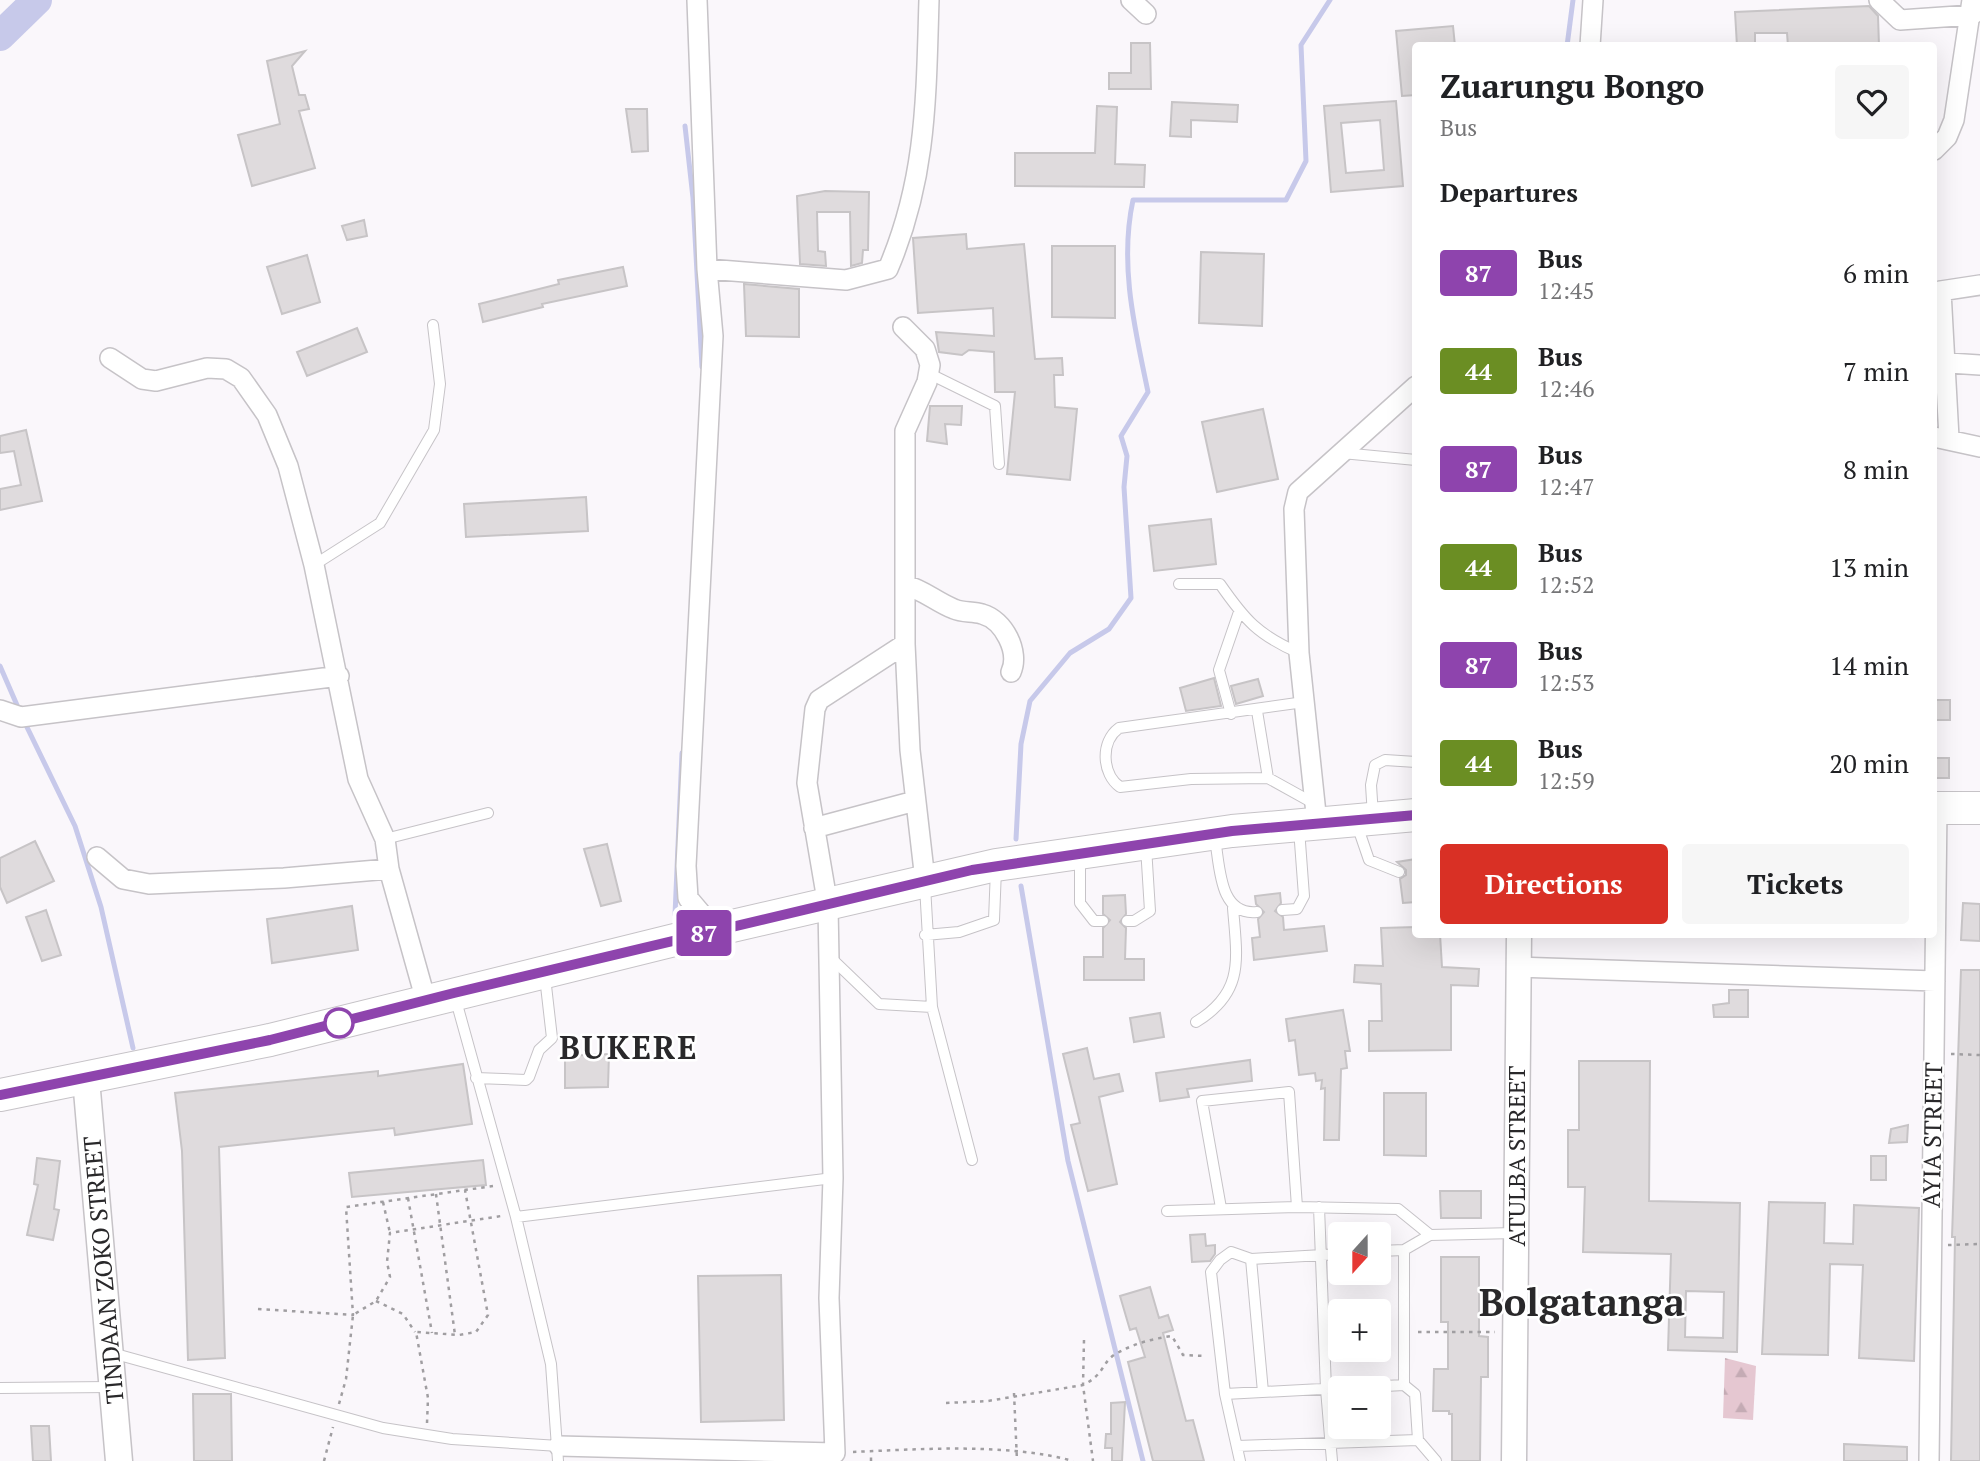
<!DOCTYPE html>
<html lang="en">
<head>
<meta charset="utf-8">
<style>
	:root { --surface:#fff; --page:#f6f6f6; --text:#202124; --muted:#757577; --accent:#d93025 }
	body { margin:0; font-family:"PT Serif",serif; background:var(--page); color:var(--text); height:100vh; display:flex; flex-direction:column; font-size:26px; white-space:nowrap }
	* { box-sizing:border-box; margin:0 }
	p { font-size:23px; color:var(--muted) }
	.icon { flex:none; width:38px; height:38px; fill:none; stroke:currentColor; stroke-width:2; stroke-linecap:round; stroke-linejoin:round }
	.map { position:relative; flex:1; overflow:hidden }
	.side { position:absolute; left:1412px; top:42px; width:525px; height:896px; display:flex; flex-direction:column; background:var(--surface); border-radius:7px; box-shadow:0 7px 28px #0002 }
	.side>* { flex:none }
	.badge { padding:0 14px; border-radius:5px; font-size:24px; line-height:46px }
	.needle { width:46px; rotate:201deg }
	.controls { position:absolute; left:1328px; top:1222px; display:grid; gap:14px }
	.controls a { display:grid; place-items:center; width:63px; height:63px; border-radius:7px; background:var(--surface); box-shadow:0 7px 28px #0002; font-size:35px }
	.map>.badge { position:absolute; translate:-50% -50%; box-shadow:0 0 0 4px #fff }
	h2 { padding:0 28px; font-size:26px; line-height:63px }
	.round { display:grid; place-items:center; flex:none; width:74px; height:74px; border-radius:7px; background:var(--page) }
	.headline { display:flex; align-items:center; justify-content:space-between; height:119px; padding:0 28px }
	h1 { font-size:33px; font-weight:700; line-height:52px }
	.primary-button { display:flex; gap:14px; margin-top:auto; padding:14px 28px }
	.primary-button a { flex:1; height:80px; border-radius:7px; background:var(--accent); color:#fff; font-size:28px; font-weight:700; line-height:80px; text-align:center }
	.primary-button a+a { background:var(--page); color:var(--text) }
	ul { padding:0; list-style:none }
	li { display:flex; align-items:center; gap:21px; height:98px; padding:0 28px }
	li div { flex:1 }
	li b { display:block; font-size:26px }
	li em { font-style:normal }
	li .badge { min-width:77px; font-weight:700; text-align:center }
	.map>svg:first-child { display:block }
	.forest { fill:url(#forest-firs) }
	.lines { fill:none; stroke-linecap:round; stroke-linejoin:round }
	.stream { stroke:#c7c9ea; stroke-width:5 }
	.river { stroke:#c7c9ea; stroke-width:30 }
	.building { fill:#dfdbdd; stroke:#c7c4c6; stroke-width:2; fill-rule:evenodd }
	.service-casing { stroke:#c6c3c7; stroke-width:12 }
	.minor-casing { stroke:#c6c3c7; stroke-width:22 }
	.tertiary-casing { stroke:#c6c3c7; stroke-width:27 }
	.secondary-casing { stroke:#c6c3c7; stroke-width:29 }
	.trunk-casing { stroke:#c6c3c7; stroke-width:34 }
	.path { stroke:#a09ea1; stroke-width:2.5; stroke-dasharray:3.5 5; stroke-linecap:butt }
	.service { stroke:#fff; stroke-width:10 }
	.minor { stroke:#fff; stroke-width:19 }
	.tertiary { stroke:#fff; stroke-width:24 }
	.secondary { stroke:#fff; stroke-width:26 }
	.trunk { stroke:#fff; stroke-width:32 }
	.line-casing { stroke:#fff; stroke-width:16 }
	.line { stroke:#8e44ad; stroke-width:10 }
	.stop-dot { fill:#fff; stroke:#8e44ad; stroke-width:3.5 }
	.labels { text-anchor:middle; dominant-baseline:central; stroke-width:5; stroke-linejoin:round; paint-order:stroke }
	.street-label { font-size:24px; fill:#29282a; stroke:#fff }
	.district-label { font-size:32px; font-weight:bold; letter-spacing:2px; fill:#29282a; stroke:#fff }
	.town-label { font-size:38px; font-weight:bold; fill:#29282a; stroke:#fff }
</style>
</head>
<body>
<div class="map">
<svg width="1980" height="1461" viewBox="0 0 1980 1461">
	<defs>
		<pattern id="forest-firs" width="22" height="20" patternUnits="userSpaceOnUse" patternTransform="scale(1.75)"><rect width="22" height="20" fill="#e5c7d1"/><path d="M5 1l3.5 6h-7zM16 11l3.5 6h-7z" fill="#c4abb4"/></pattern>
	</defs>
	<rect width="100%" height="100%" fill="#faf7fb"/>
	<!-- forest -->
	<path class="forest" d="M 1725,1358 L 1756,1366 L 1753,1420 L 1723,1418 Z"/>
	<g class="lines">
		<!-- stream -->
		<path class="stream" d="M 1567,46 L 1573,0
			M 685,126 L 693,198 L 702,367
			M 0,666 L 20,712
			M 24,721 L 75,826 L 101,907 L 133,1048
			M 1016,839 L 1021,744 L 1030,701 L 1070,653 L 1109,629 L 1131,598 L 1124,487 L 1127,456 L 1121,436 L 1148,392 C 1135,329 1119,265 1133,200 L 1286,200 L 1306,161 L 1301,45 L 1330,0
			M 1021,886 L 1068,1161 L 1143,1461
			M 675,915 L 682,753"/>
		<!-- river -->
		<path class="river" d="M 0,36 L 37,0"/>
	</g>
	<!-- building -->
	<path class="building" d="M 1869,6 L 1878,16 L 1879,46 L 1788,46 L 1787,33 L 1755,33 L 1755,46 L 1737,46 L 1735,12 Z
		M 1453,26 L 1455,46 L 1416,46 L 1416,95 L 1402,96 L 1396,31 Z
		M 1131,43 L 1150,43 L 1151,89 L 1109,89 L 1109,73 L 1131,73 Z
		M 305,51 L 292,66 L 299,95 L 305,95 L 309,109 L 299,111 L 315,168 L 252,186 L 238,135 L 280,124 L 267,61 Z
		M 1396,101 L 1403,186 L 1331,192 L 1324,106 ZM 1380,120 L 1384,170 L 1346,173 L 1341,123 Z
		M 1172,102 L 1238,105 L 1237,122 L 1191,120 L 1191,137 L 1170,136 Z
		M 1097,106 L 1117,107 L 1115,164 L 1145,165 L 1144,187 L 1015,186 L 1015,153 L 1095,153 Z
		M 626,109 L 647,109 L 648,151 L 632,152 Z
		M 825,191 L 869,192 L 868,250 L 863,250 L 862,263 L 851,266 L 850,212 L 817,212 L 818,251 L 825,252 L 826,266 L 800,264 L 797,196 Z
		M 364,220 L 367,236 L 347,240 L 342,226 Z
		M 966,234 L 967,249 L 1024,244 L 1035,359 L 1062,358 L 1063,375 L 1054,375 L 1055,407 L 1077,409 L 1070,480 L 1007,474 L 1015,392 L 995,392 L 994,352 L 969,350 L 962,355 L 939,352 L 936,332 L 994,336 L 993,308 L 918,313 L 913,238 Z
		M 1052,246 L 1115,246 L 1115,318 L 1052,317 Z
		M 1201,252 L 1264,254 L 1262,326 L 1199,323 Z
		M 307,255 L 320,302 L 282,314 L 267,267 Z
		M 623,267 L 627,286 L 542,304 L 543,307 L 483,322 L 479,304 L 559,284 L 558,280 Z
		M 744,284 L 799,289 L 799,337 L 746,336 Z
		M 357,328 L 367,352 L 307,376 L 297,352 Z
		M 930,406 L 962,406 L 961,425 L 945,424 L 947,444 L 927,441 Z
		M 1263,409 L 1278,479 L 1217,492 L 1202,422 Z
		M 26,430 L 42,501 L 0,510 L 0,489 L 21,485 L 14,451 L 0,453 L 0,436 Z
		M 586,497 L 588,531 L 466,537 L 464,504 Z
		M 1211,519 L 1216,564 L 1154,571 L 1149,526 Z
		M 1214,678 L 1221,706 L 1186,711 L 1180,688 Z
		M 1258,679 L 1263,696 L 1236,704 L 1231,686 Z
		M 1934,700 L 1950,700 L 1950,720 L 1934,720 Z
		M 1934,758 L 1949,758 L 1949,778 L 1934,778 Z
		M 35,841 L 54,881 L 7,903 L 0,887 L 0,858 Z
		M 607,844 L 621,901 L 601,906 L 584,849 Z
		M 1416,859 L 1416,902 L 1403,903 L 1400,879 L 1406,875 L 1406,870 L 1397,862 Z
		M 1280,893 L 1281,903 L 1275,911 L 1283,917 L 1284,930 L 1324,926 L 1327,951 L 1254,960 L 1252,938 L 1260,937 L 1258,919 L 1264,912 L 1256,904 L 1255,896 Z
		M 1125,895 L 1126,914 L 1120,922 L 1126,928 L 1125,959 L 1144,959 L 1144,980 L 1084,980 L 1084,957 L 1103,957 L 1103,928 L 1110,920 L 1103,914 L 1103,896 Z
		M 1963,903 L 1980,904 L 1980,941 L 1961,940 Z
		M 352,906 L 358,950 L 272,963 L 267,919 Z
		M 46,910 L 61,955 L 42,961 L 26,917 Z
		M 1416,927 L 1416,934 L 1440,934 L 1442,967 L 1479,969 L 1478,986 L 1451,985 L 1451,1050 L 1369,1051 L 1369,1021 L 1382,1021 L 1381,984 L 1354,982 L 1355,965 L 1383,966 L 1381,928 Z
		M 1961,970 L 1980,970 L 1980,1461 L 1951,1461 L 1955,1237 L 1952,1237 Z
		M 1729,990 L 1748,990 L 1748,1017 L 1714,1017 L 1713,1005 L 1729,1003 Z
		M 1343,1010 L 1350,1051 L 1345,1051 L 1347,1068 L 1341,1069 L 1339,1140 L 1324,1140 L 1325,1088 L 1321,1089 L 1322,1080 L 1316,1081 L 1315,1073 L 1299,1075 L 1295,1040 L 1289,1041 L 1286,1019 Z
		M 1160,1013 L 1164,1037 L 1134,1042 L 1130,1018 Z
		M 1087,1048 L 1094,1079 L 1119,1074 L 1123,1091 L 1099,1097 L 1117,1184 L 1088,1191 L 1071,1125 L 1080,1123 L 1063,1054 Z
		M 609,1054 L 608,1087 L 565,1088 L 565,1056 Z
		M 1250,1060 L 1252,1081 L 1187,1089 L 1189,1097 L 1160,1101 L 1156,1073 Z
		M 1579,1061 L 1650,1061 L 1649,1201 L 1740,1203 L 1737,1352 L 1668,1350 L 1671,1254 L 1583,1252 L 1585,1187 L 1568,1187 L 1568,1130 L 1579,1130 ZM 1686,1291 L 1724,1292 L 1723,1338 L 1685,1337 Z
		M 463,1064 L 472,1124 L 395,1135 L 394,1128 L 219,1147 L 225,1358 L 188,1360 L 182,1151 L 175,1093 L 378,1071 L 378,1076 Z
		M 1384,1093 L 1426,1093 L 1426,1156 L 1384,1155 Z
		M 1908,1125 L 1907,1142 L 1889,1143 L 1891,1129 Z
		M 1871,1156 L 1886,1156 L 1886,1180 L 1871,1180 Z
		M 37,1158 L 60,1161 L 54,1209 L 59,1210 L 53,1240 L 27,1235 L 38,1185 L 34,1184 Z
		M 483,1160 L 486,1185 L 352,1197 L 349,1173 Z
		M 1440,1191 L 1481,1191 L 1481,1218 L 1441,1218 Z
		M 1769,1202 L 1825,1203 L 1824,1243 L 1853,1244 L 1854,1205 L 1919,1208 L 1914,1361 L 1859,1358 L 1863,1265 L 1830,1264 L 1828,1355 L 1762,1354 Z
		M 1205,1234 L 1206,1246 L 1215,1245 L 1215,1254 L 1210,1261 L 1192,1262 L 1190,1235 Z
		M 1441,1257 L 1479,1257 L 1479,1336 L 1488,1337 L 1488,1377 L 1481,1377 L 1480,1461 L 1452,1461 L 1452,1414 L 1449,1414 L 1449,1411 L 1433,1411 L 1434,1369 L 1448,1369 L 1448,1322 L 1441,1322 Z
		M 781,1275 L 784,1420 L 701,1422 L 698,1276 Z
		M 1150,1287 L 1159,1318 L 1168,1315 L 1173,1330 L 1163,1333 L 1186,1421 L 1193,1420 L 1204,1461 L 1153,1461 L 1128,1362 L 1145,1357 L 1136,1328 L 1130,1330 L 1120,1296 Z
		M 193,1394 L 231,1394 L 232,1461 L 194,1461 Z
		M 1125,1402 L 1122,1461 L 1112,1461 L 1112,1448 L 1105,1448 L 1106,1434 L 1111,1434 L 1111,1403 Z
		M 31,1426 L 49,1426 L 51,1461 L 33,1461 Z
		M 1844,1444 L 1907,1447 L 1907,1461 L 1844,1461 Z"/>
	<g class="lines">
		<!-- service casing -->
		<g class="service-casing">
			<path id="service" d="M 930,374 L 995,406 L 999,464
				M 1342,453 L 1416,460
				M 314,565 L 380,523 L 434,430 L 440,384 L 433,325
				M 1179,584 L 1220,584 C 1245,620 1258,635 1299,653
				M 1304,702 L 1119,728 C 1100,742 1102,774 1120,787 L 1191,779 L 1268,778 L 1315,804
				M 1257,711 L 1268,778
				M 1231,714 L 1219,670 L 1239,612
				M 1373,816 L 1371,785 L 1375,765 L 1385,760 L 1416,762
				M 1357,825 L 1369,860 L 1399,872
				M 385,839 L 488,813
				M 1215,839 C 1220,867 1219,916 1257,912
				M 1080,859 L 1080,903 L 1094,921 L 1103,921
				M 925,886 L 932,1007 L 972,1160
				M 1282,910 L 1297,909 L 1304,896 L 1299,829
				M 1127,921 L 1134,921 L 1150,911 L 1146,847
				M 925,935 L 959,932 L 994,920 L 996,869
				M 829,956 L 879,1004 L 932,1007
				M 455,997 L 516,1217 L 551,1364 L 558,1461
				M 1196,1022 C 1245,992 1237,959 1233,908
				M 476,1078 L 526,1080 L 529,1077 L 539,1050 L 552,1038 L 545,977
				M 1319,1207 L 1326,1389 L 1332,1461
				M 1221,1208 L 1202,1101 L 1289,1092 L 1297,1207
				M 1167,1211 L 1297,1207 L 1398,1209 L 1430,1235
				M 516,1217 L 833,1178
				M 1404,1250 L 1404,1385
				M 1379,1251 L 1404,1250 L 1430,1235 L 1515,1233
				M 1251,1259 L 1263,1392
				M 112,1353 L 383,1428 L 452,1439 L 559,1446
				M 0,1388 L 110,1387
				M 1225,1394 L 1340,1388
				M 1418,1440 L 1436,1461
				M 1237,1446 L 1418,1440 L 1415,1394 L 1404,1385 L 1348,1388
				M 1240,1461 L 1225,1394 L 1211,1272 L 1220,1260 L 1231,1252 L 1251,1259 L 1340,1254"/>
		</g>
		<!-- minor casing -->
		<g class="minor-casing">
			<path id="minor" d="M 697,0 L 707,269 L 713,336 L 686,866 L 688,898 L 715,930
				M 1131,0 L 1146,14
				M 1879,0 L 1900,20 L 1972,15 L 1979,9
				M 1590,46 L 1593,0
				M 1934,150 L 1947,137 L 1954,120 L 1972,0
				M 707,269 L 846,280 L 888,269 C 927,178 926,97 929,0
				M 1941,291 L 1949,438
				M 1934,292 L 1980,285
				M 903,327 L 925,349 L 930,365 L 927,382 L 905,431 L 905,644 L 910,750 L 925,880
				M 110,358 L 142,379 L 156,381 L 207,368 L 226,369 L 241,378 L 267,415 L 288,466 L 314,565 L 358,779 L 385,839 L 389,869 L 426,1001
				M 1934,362 L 1980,365
				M 1934,437 L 1980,447
				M 905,585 C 924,590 936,602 954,609 C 963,613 973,611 982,614 C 1004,620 1020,652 1011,672
				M 0,710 L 21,717 L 339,676
				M 1317,823 L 1299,653 L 1294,509 L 1298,492 L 1416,386
				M 814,828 L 915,801
				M 97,857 L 123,879 L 149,884 L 284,878 L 389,869
				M 1520,967 L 1935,981
				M 559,1446 L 835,1453 L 829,1298 L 833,1178 L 828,906 L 807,783 L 815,709 L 819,700 L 905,644
				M 1929,1461 L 1937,808"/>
		</g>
		<!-- tertiary casing -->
		<g class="tertiary-casing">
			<path id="tertiary" d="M 1514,1461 L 1519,934"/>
		</g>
		<!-- secondary casing -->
		<g class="secondary-casing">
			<path id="secondary" d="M 86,1079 L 119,1461"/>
		</g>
		<!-- trunk casing -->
		<g class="trunk-casing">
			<path id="trunk" d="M 1934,808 L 1980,808
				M 0,1095 L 270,1040 L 715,930 L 996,865 L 1232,831 L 1416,815"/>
		</g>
		<!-- path -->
		<path class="path" d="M 1951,1054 L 1980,1055
			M 436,1194 L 455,1335
			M 408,1198 L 432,1333
			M 383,1202 L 390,1233
			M 1948,1245 L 1980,1244
			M 376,1301 L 403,1314 L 415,1332
			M 258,1309 L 353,1315 L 346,1207 L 493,1186
			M 1418,1332 L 1495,1332
			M 1084,1340 L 1083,1385 L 1093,1461
			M 1014,1393 L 1017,1461
			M 946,1403 L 988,1401 L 1083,1385 C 1104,1375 1102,1363 1114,1355 C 1132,1344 1151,1339 1172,1336 L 1183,1355 L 1206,1356
			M 339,1404 L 346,1379 L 353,1315 L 376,1301 L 390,1277 L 387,1262 L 390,1233 L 501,1216
			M 427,1423 L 428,1398 L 416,1332 L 459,1335 L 476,1332 L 488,1315 L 465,1190
			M 853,1452 C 919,1449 1010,1443 1073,1461
			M 324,1461 L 333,1427
			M 871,1461 L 871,1451"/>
		<!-- service -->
		<use href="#service" class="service"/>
		<!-- minor -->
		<use href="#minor" class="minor"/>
		<!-- tertiary -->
		<use href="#tertiary" class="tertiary"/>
		<!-- secondary -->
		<use href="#secondary" class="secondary"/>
		<!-- trunk -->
		<use href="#trunk" class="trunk"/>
	</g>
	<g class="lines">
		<!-- line casing -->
		<g class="line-casing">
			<path id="line" d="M 0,1095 L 270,1040 L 454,993 L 972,870 L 1232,831 L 1416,815"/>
		</g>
		<!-- line -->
		<use href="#line" class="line"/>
	</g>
	<!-- markers -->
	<circle class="stop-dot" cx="339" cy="1023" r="14"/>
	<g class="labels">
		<!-- street labels -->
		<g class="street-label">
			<text transform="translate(1932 1135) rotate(-89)">AYIA STREET</text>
			<text transform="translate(1516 1156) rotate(-90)">ATULBA STREET</text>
			<text transform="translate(103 1270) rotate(-95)">TINDAAN ZOKO STREET</text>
		</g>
		<!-- district labels -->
		<g class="district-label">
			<text x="629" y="1047">BUKERE</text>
		</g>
		<!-- town labels -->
		<g class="town-label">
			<text x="1582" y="1302">Bolgatanga</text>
		</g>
	</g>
</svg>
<div class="controls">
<a><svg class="needle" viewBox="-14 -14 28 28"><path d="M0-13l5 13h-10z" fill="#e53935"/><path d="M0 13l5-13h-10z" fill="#757577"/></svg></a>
<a>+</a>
<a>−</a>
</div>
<b class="badge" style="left:704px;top:933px;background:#8e44ad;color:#fff">87</b>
<section class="side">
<div class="headline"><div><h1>Zuarungu Bongo</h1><p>Bus</p></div><a class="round"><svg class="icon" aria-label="heart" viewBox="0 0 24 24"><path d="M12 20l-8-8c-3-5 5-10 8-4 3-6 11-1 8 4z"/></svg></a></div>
<h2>Departures</h2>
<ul>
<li><span class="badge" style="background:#8e44ad;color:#fff">87</span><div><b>Bus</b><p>12:45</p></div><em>6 min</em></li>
<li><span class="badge" style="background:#6b8e23;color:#fff">44</span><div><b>Bus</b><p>12:46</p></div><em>7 min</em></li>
<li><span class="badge" style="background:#8e44ad;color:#fff">87</span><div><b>Bus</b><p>12:47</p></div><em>8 min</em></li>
<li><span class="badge" style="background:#6b8e23;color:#fff">44</span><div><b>Bus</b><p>12:52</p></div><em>13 min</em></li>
<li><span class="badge" style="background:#8e44ad;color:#fff">87</span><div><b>Bus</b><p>12:53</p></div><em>14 min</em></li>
<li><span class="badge" style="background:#6b8e23;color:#fff">44</span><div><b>Bus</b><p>12:59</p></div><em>20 min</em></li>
</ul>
<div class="primary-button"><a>Directions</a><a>Tickets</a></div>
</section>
</div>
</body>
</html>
